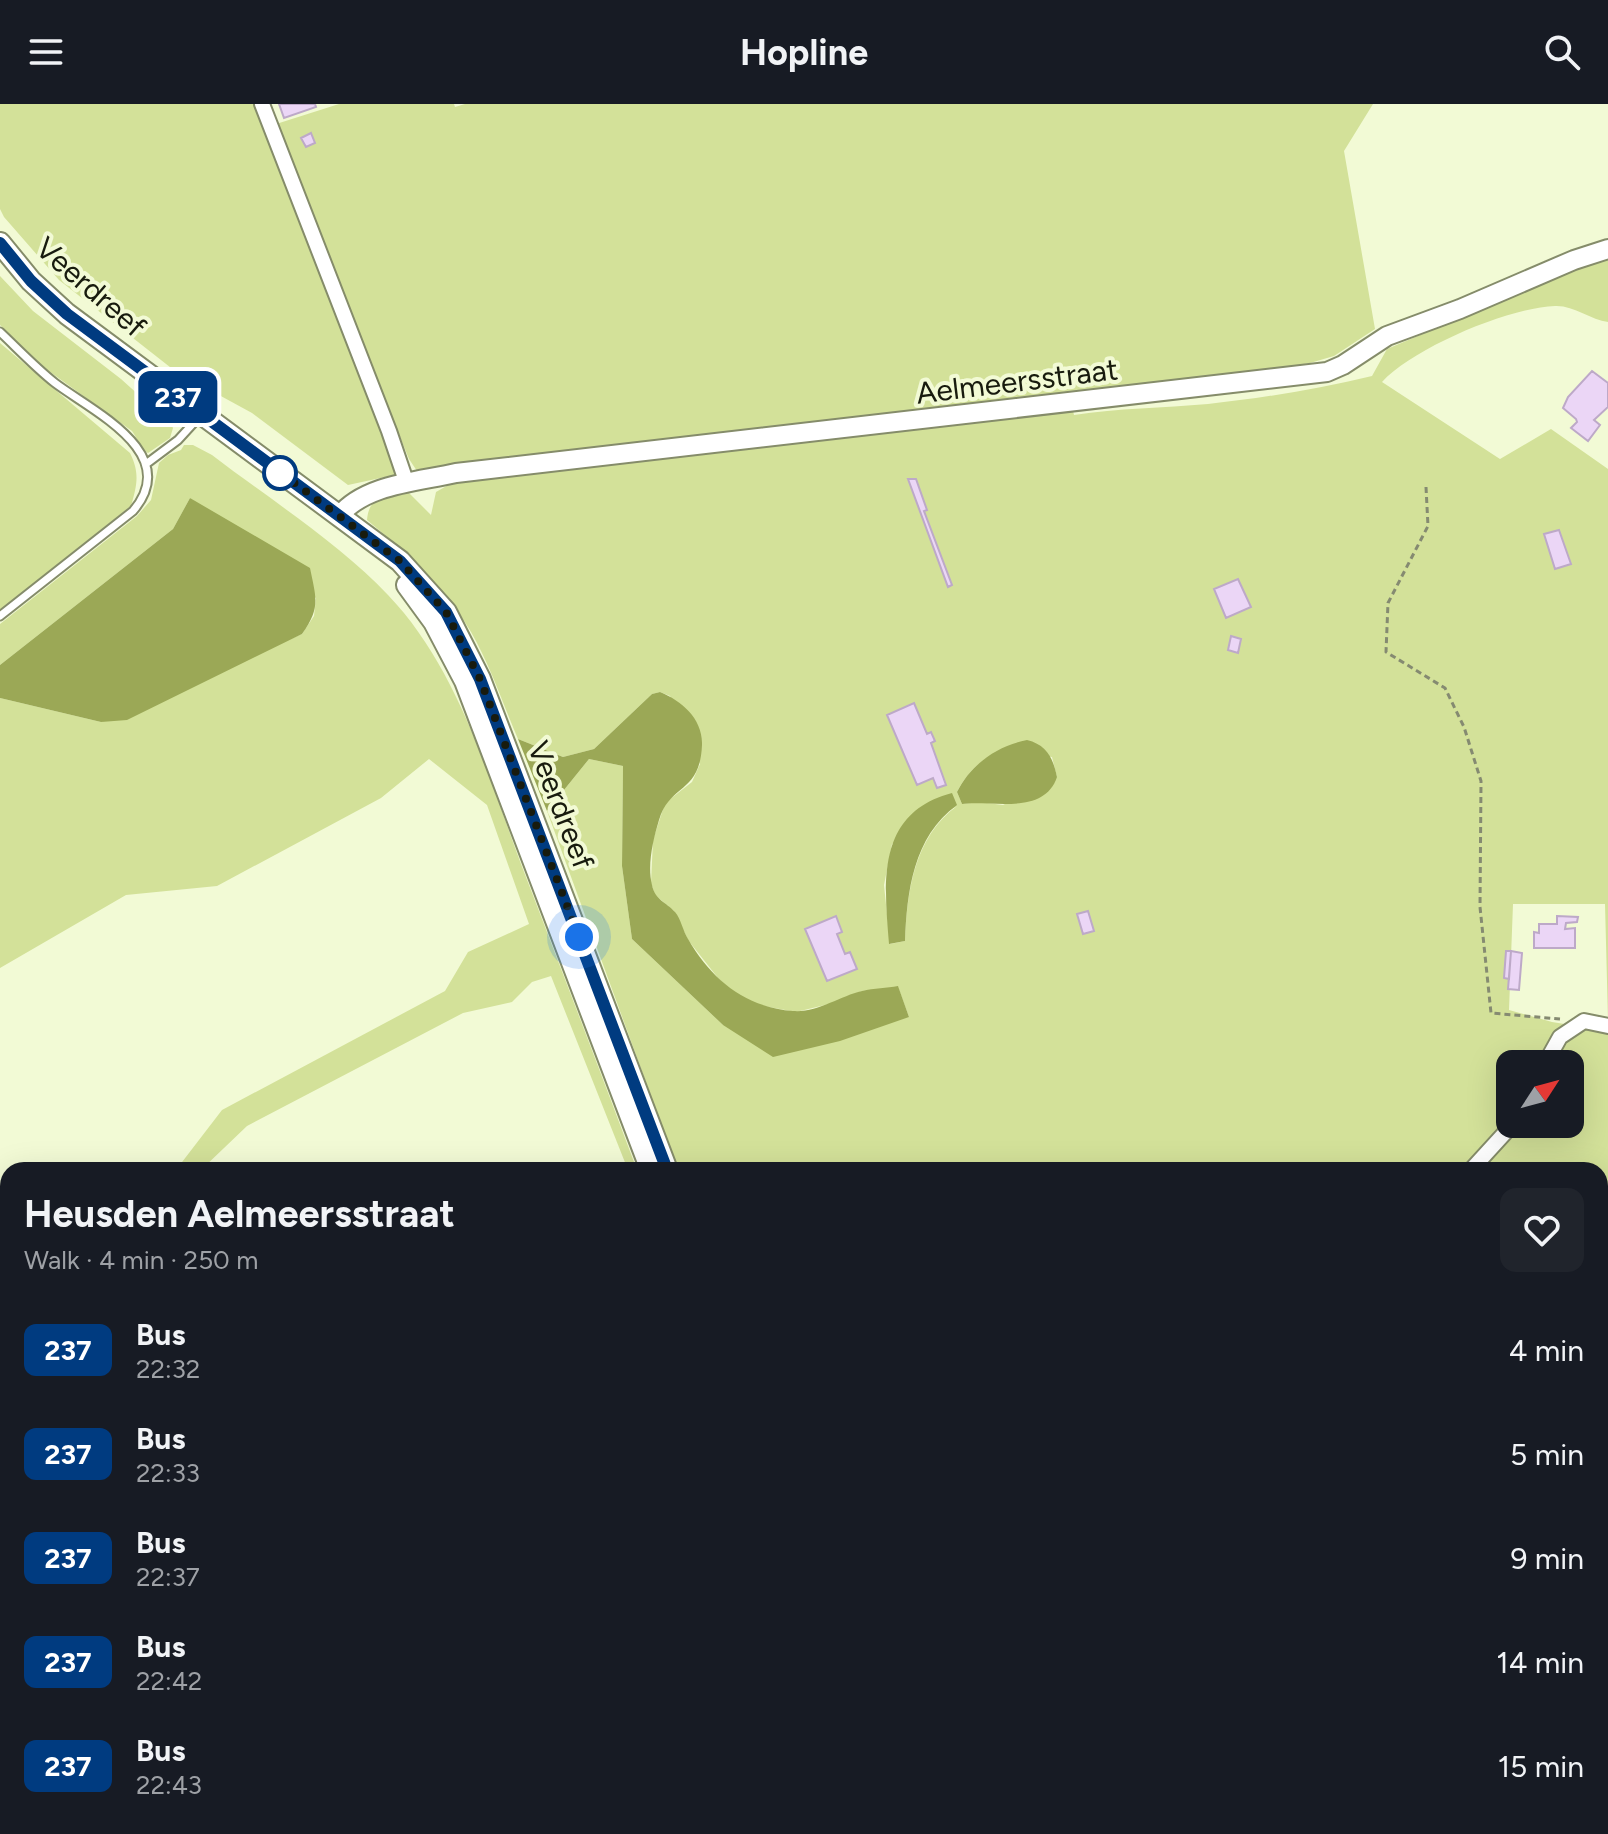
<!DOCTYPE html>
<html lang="en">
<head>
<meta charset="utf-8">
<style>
	:root { --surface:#171b24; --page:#20242c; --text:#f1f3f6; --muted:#9ea1a6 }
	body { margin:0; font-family:Figtree,sans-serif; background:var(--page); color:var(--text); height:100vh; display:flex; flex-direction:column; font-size:30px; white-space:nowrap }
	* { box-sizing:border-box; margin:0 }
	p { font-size:26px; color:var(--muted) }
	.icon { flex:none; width:44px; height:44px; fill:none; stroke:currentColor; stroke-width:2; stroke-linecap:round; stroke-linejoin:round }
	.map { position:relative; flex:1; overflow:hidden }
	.side { position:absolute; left:0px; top:1058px; width:1608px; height:672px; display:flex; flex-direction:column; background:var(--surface); border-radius:24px 24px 0 0; box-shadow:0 8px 32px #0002 }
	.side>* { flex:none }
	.badge { padding:0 16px; border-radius:12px; font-size:28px; line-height:52px }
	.needle { width:52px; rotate:54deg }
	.fabs { position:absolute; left:1496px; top:946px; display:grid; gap:16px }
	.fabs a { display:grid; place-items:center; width:88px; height:88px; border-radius:16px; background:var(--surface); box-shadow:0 8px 32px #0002; font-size:40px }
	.you { position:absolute; width:40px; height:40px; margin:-20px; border:6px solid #fff; border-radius:50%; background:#1a73e8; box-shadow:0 0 0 12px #1a73e833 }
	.map>.badge { position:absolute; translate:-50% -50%; box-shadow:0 0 0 4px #fff }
	.round { display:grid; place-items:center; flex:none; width:84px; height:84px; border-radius:16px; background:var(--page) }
	.overview { display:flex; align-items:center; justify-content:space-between; height:136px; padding:0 24px }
	h1 { font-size:38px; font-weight:700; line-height:60px }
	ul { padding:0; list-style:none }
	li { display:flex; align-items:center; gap:24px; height:104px; padding:0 24px }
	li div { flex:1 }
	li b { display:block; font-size:30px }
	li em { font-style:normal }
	li .badge { min-width:88px; font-weight:700; text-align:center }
	header { display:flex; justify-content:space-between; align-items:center; height:104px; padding:0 24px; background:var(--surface); font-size:36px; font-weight:700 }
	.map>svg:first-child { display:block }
	.green { fill:#d3e199; fill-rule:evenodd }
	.water { fill:#9ba856 }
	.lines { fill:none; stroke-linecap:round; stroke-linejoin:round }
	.stream { stroke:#9ba856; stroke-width:5 }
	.building { fill:#ebd6f6; stroke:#bda9c8; stroke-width:2 }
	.service-casing { stroke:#858c6a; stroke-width:11 }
	.minor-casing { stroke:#858c6a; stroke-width:18 }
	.tertiary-casing { stroke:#858c6a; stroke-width:22 }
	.secondary-casing { stroke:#858c6a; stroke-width:24 }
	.path { stroke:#858a71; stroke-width:3; stroke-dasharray:6 4; stroke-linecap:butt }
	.service { stroke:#fff; stroke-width:7 }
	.minor { stroke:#fff; stroke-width:14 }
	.tertiary { stroke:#fff; stroke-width:18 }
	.secondary { stroke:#fff; stroke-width:20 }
	.line-casing { stroke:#fff; stroke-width:18 }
	.line { stroke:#003b80; stroke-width:12 }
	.walk { stroke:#181b0e; stroke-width:8; stroke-dasharray:0 14.4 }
	.stop-dot { fill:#fff; stroke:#003b80; stroke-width:4 }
	.labels { text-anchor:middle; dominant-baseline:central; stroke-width:8; stroke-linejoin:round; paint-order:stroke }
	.street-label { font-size:30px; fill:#181b0e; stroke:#f2fad5 }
</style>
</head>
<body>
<header><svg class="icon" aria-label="menu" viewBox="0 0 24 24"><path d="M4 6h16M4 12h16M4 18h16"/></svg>Hopline<svg class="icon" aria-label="search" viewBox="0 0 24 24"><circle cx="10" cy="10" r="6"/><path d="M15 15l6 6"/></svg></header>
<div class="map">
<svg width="1608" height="1730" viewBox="0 0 1608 1730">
	<rect width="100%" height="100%" fill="#f2fad5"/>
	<!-- green -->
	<path class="green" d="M 0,0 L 258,0 L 399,370 L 348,381 L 252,309 L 175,267 L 59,176 L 4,113 L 0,105 Z
		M 339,0 L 454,0 L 455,3 L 465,0 L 1373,0 L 1344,47 L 1375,225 L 1334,252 L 1310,259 L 1261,268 L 1069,291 L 1074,311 C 1118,304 1163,304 1208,300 C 1262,294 1319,285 1372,272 L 1387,245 L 1608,152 L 1608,218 C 1591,216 1573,201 1555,202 C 1507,204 1414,244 1382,278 L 1500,355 L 1551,325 L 1608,365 L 1608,916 L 1605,800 L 1513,800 L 1509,906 L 1552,918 L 1608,927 L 1608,1149 L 1600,1155 L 1600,1066 L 678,1066 L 547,707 L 589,655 L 623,662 L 622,762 L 632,835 L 723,921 L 909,913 L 898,883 L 862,887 L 829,900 L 796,908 L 758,901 L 736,891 L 718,874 L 688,836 L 674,807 L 655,791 L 651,779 L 653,736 L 665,699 L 692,678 L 700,660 L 670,592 L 660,588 L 652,590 L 594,645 L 563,653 L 518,635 C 503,600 490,561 471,528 C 444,482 407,449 367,416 C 369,391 386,393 407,387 L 431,411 L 436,388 L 450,380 L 444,364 L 426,369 L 417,367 L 409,355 L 273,21 ZM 997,648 L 1052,653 L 1057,673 L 1003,701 L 979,698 L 962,700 L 957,688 C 966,670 979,657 997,648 ZM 957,702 C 914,733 907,788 905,837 L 890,840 L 884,781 L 892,740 ZM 1510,960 L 1570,960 L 1570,1020 L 1510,1020 Z
		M 0,172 L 33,207 L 121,275 L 171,320 L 173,324 L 170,334 L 148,349 C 141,345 137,334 132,327 L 46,265 L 6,227 L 0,221 Z
		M 0,239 L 130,349 C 140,369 137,381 131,402 L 0,506 Z
		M 184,341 L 193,341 L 212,351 C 268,394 340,440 388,491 C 457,563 487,668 521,760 C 560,862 599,964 637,1066 L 628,1066 L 551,872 L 532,878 L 512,898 L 463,909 L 247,1022 L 201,1066 L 172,1066 L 179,1062 L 222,1006 L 445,887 L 468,848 L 529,820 L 487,701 L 429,655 L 381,694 L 217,782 L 126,791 L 0,864 L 0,594 L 101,618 L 302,530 L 314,512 L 316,494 L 190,394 L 173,425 L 0,561 L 0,520 L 137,412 L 151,396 L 159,359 L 168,351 L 181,346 Z
		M 8,1301 L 8,1484 L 0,1481 L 0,1306 Z
		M 935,1722 L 1017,1722 L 1011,1730 L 945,1730 Z"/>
	<!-- water -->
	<path class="water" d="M 190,394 L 310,464 C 316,494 321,503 302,530 L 127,616 L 101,618 L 0,594 L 0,561 L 173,425 Z
		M 660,588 C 682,597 703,615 702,641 C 700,690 670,679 659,716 C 653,736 647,761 652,781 C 655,796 666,798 675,808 C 681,815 683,827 688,835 C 712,876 745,903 793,907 C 817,909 840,892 862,887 C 874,884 887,884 898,882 L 909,913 L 840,937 L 773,953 L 723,921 L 632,835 L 622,762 L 623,662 L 589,655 L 547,707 L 518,635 L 563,653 L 594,645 L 652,590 Z
		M 1027,636 C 1047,641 1053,654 1057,673 C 1044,712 991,696 962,700 L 957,688 C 971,660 997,642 1027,636 Z
		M 952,689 L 957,701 C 913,733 907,788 905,837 L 889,840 C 884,778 876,709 952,689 Z"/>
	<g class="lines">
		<!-- stream -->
		<path class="stream" d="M 1600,1225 L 1608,1227"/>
	</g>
	<!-- building -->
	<path class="building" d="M 279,0 L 315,0 L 316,3 L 284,14 Z
		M 311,29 L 315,39 L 306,43 L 301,34 Z
		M 1592,267 L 1608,279 L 1608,303 L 1594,316 L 1600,321 L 1588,337 L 1571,324 L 1577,318 L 1576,315 L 1563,304 L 1568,293 Z
		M 908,375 L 916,375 L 927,406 L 924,407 L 952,481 L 948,483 Z
		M 1559,426 L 1571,460 L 1555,465 L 1544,430 Z
		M 1238,475 L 1251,503 L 1226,514 L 1214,485 Z
		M 1231,532 L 1241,535 L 1238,549 L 1228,546 Z
		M 914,599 L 927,630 L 931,628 L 935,637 L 931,639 L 946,681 L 937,684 L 933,674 L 917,681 L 887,611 Z
		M 1088,807 L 1094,827 L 1083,830 L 1077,810 Z
		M 836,812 L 842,828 L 837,830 L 845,850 L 850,848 L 857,865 L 827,877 L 805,825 Z
		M 1557,812 L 1578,813 L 1577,818 L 1566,819 L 1565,825 L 1575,824 L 1575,844 L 1534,844 L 1534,828 L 1539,829 L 1539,820 L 1557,820 Z
		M 1506,847 L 1511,847 L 1509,875 L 1504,874 Z
		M 1511,847 L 1522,849 L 1519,886 L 1508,885 Z
		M 1600,1322 L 1608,1325 L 1604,1342 L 1600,1340 Z
		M 1608,1439 L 1608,1456 L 1604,1461 L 1600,1458 L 1600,1447 L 1602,1448 Z
		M 1600,1477 L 1608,1482 L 1608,1533 L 1600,1545 Z
		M 1608,1592 L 1608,1626 L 1600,1627 L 1600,1593 Z
		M 1600,1662 L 1608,1666 L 1608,1680 L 1600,1694 Z
		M 1600,1713 L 1608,1717 L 1608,1730 L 1581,1730 L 1577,1722 L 1600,1722 Z
		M 395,1722 L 420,1722 L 423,1725 L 418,1730 L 387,1730 Z
		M 556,1722 L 584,1722 L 593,1730 L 551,1730 Z
		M 1056,1722 L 1085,1722 L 1091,1726 L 1088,1730 L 1064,1730 Z
		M 1277,1722 L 1303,1722 L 1311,1730 L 1286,1730 Z
		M 1303,1722 L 1329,1722 L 1321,1730 L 1311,1730 Z
		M 1359,1722 L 1381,1722 L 1389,1730 L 1350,1730 Z
		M 1381,1722 L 1404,1722 L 1411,1730 L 1389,1730 Z
		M 1521,1722 L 1515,1730 L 1451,1730 L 1443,1723 Z"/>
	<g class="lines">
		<!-- service casing -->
		<g class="service-casing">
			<path id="service" d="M 0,228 C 18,245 36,264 55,279 C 92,307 183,349 133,407 L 0,512
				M 146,360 L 178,336 L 200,312"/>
		</g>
		<!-- minor casing -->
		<g class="minor-casing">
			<path id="minor" d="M 262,0 L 389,327 L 407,380
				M 1545,960 L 1560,933 L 1584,917 L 1608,922
				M 1471,1066 L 1513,1020
				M 1600,1236 L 1608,1238
				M 1600,1566 L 1608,1549
				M 0,1571 L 8,1573
				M 1600,1704 L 1608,1708
				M 925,1722 L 935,1730
				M 201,1730 L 209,1722
				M 495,1730 L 502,1722
				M 693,1730 L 700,1722
				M 1020,1730 L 1026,1722
				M 1334,1730 L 1342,1722"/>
		</g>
		<!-- tertiary casing -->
		<g class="tertiary-casing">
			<path id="tertiary" d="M 339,412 C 365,380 417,378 456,369 L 1327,268 L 1343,261 L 1387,232 L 1460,205 L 1574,156 L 1608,145
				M 1558,1722 L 1563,1730"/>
		</g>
		<!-- secondary casing -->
		<g class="secondary-casing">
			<path id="secondary" d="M 0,139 L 31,177 L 67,210 L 400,457 L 446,508 L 480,575 L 667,1066
				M 407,481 L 434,518 L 465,577 L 651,1066
				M 1600,1580 L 1608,1580"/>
		</g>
		<!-- path -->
		<path class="path" d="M 1426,383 L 1428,422 L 1388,499 L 1386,548 L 1445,584 L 1464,623 L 1481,677 L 1480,803 L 1491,909 L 1560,915
			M 970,1722 L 974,1730"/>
		<!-- service -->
		<use href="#service" class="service"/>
		<!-- minor -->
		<use href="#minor" class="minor"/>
		<!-- tertiary -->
		<use href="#tertiary" class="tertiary"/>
		<!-- secondary -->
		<use href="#secondary" class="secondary"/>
	</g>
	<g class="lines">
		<!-- line casing -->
		<g class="line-casing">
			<path id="line" d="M 0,139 L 31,177 L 67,210 L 400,457 L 446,508 L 480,575 L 667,1066"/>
		</g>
		<!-- line -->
		<use href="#line" class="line"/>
		<!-- walk -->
		<path class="walk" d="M 280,369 L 270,361 L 400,457 L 446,508 L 480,575 L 579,833"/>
	</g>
	<!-- markers -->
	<circle class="stop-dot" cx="280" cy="369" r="16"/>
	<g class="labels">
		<!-- street labels -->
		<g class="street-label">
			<text transform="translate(91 183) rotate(41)">Veerdreef</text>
			<text transform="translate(1017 277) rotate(-7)">Aelmeersstraat</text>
			<text transform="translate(561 701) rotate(69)">Veerdreef</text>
		</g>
	</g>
</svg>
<div class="fabs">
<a><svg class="needle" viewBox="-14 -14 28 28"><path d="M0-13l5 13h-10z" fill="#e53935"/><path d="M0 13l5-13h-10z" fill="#9ea1a6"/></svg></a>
</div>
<div class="you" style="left:579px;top:833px"></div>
<b class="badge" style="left:178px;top:293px;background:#003b80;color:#fff">237</b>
<section class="side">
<div class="overview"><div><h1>Heusden Aelmeersstraat</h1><p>Walk · 4 min · 250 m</p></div><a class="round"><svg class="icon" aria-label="heart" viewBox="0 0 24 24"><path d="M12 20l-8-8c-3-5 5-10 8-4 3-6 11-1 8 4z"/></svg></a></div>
<ul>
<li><span class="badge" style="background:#003b80;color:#fff">237</span><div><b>Bus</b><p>22:32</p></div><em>4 min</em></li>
<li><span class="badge" style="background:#003b80;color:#fff">237</span><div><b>Bus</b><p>22:33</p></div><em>5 min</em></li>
<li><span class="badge" style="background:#003b80;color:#fff">237</span><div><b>Bus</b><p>22:37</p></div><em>9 min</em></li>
<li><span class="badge" style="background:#003b80;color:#fff">237</span><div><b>Bus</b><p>22:42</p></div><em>14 min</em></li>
<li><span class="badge" style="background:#003b80;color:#fff">237</span><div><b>Bus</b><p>22:43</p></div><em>15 min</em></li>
</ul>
</section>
</div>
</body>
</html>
